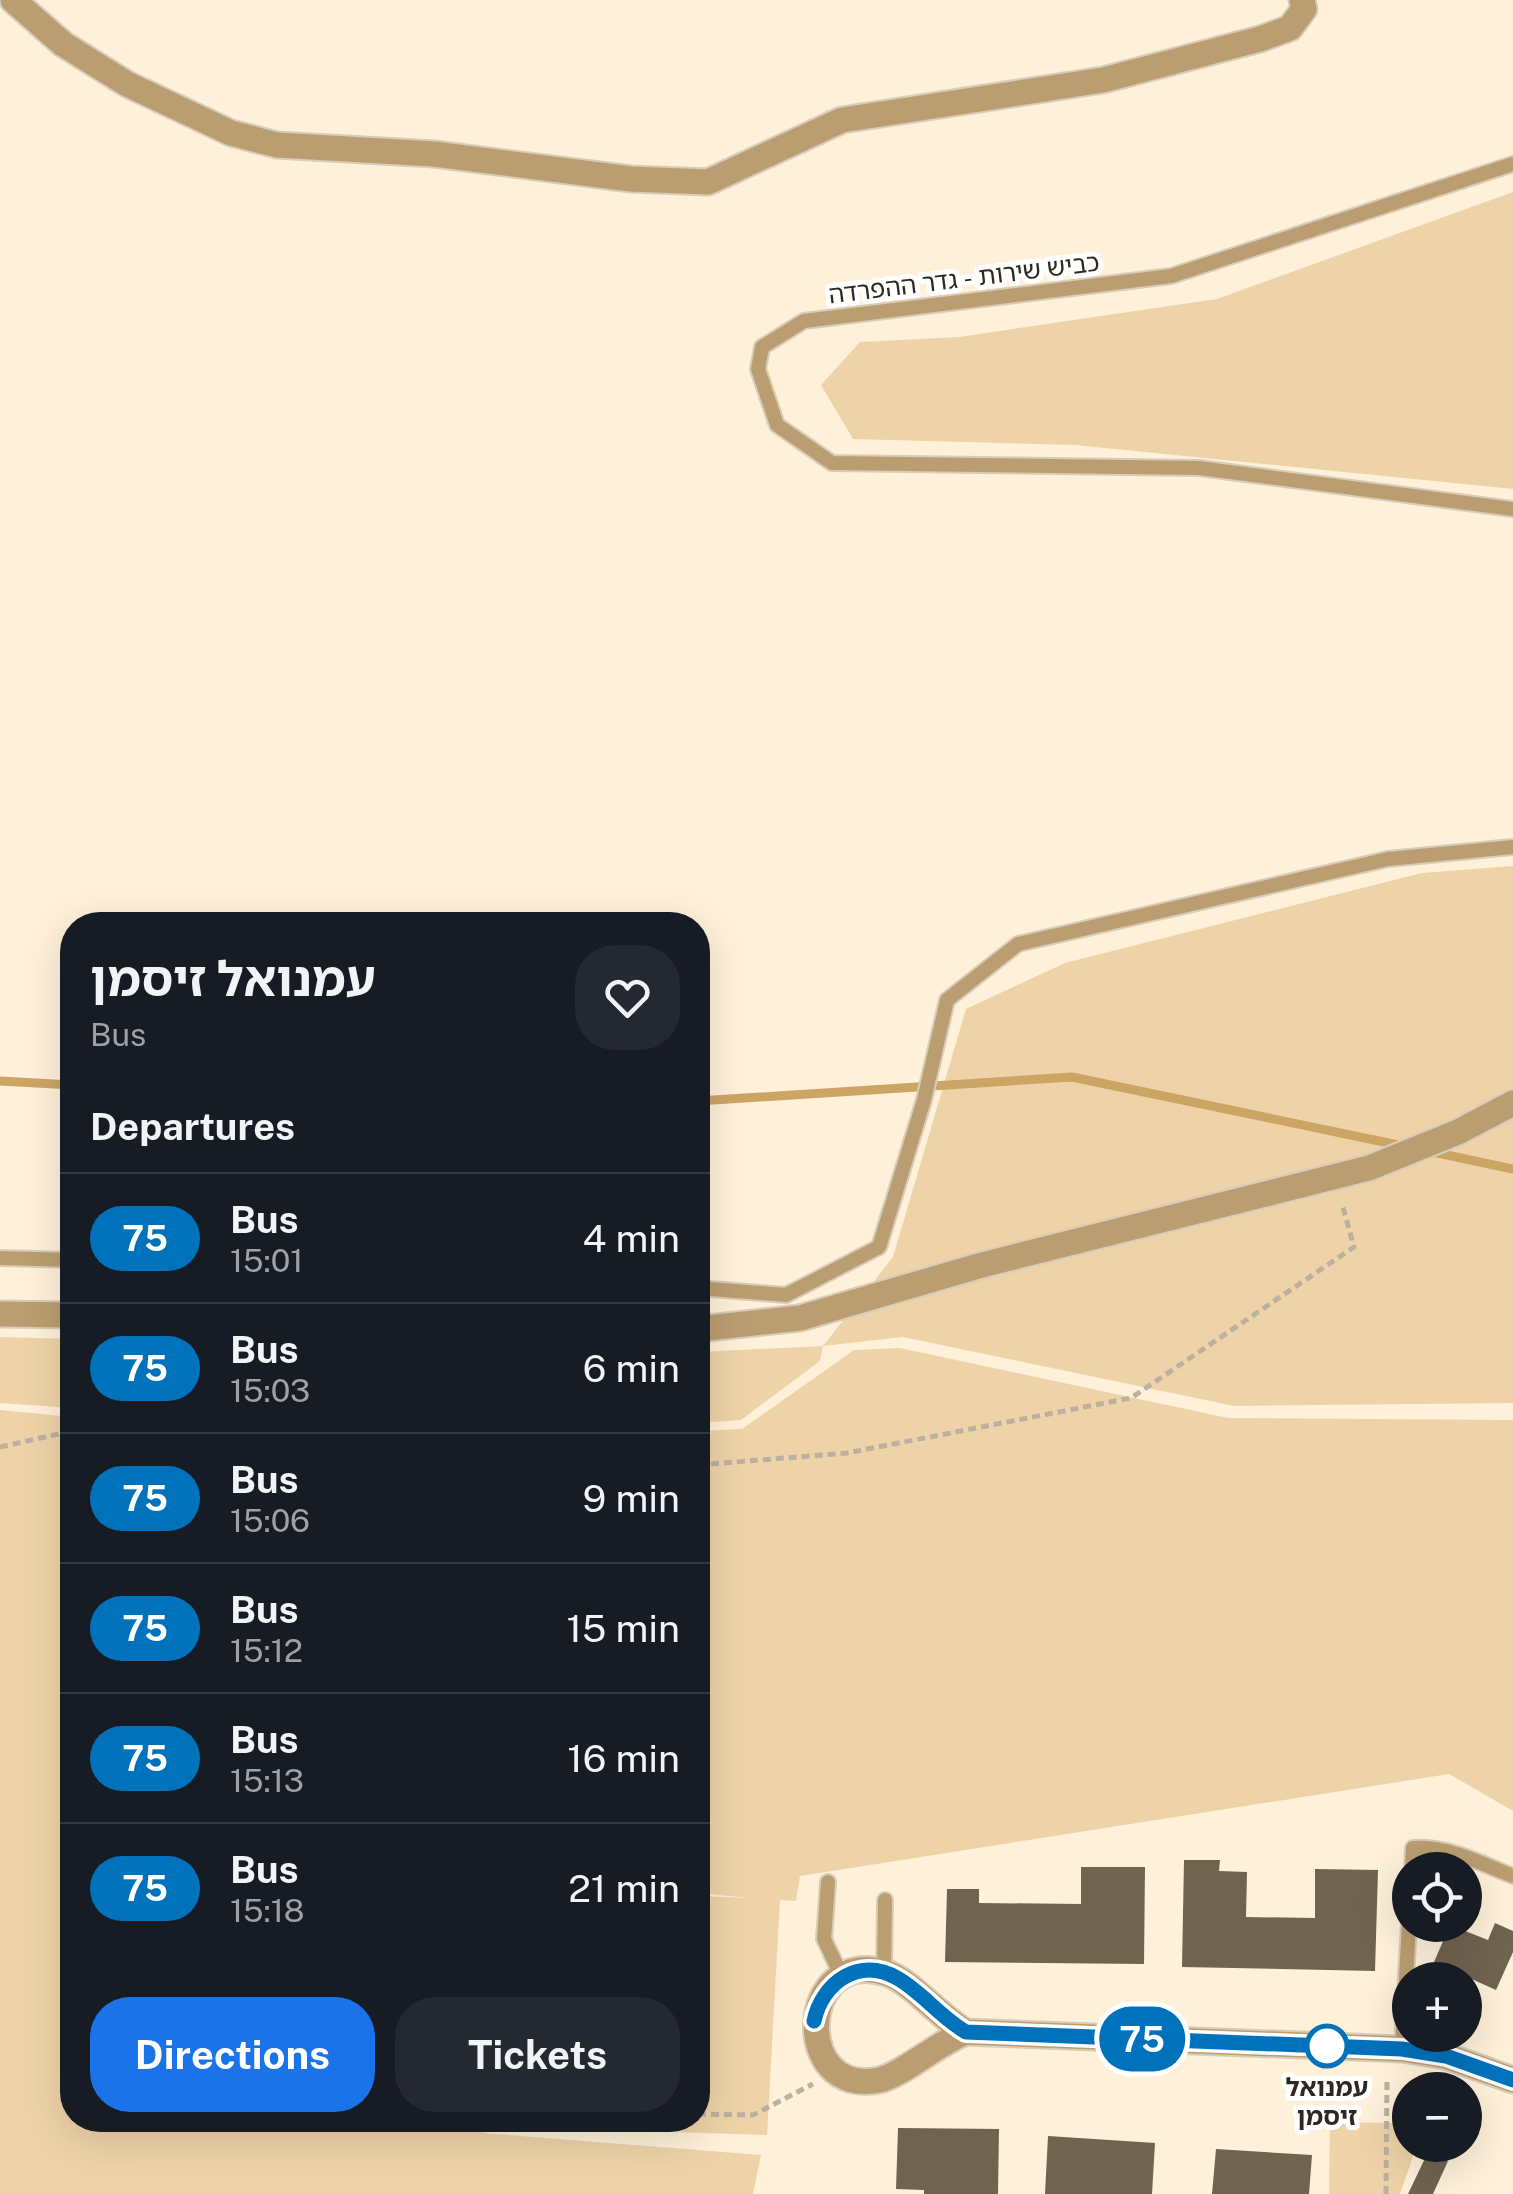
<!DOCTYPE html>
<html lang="en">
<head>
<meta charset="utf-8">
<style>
	:root { --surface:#171b24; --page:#242831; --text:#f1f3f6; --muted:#9ea1a6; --line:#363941; --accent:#1a73e8 }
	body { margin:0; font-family:"Public Sans","Noto Sans Hebrew",sans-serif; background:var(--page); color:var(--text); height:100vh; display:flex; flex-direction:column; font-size:38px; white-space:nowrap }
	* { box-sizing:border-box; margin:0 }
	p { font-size:32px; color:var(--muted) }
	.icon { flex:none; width:55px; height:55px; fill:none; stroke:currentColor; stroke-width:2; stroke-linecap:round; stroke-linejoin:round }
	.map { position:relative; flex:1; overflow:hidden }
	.drawer { position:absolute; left:60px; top:912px; width:650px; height:1220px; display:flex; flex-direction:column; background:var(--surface); border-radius:40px; box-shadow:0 10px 40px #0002 }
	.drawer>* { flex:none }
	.badge { padding:0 20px; border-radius:32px; font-size:35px; line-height:65px }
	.fabs { position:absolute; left:1392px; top:1852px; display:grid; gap:20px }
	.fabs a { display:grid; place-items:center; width:90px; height:90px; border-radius:50%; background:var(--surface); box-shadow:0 10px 40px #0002; font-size:50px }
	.map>.badge { position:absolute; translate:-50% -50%; box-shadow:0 0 0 5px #fff }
	h2 { padding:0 30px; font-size:38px; line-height:90px }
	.round { display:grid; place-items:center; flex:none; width:105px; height:105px; border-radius:40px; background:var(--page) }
	.headline { display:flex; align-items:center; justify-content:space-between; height:170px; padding:0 30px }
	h1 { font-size:48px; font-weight:700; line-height:75px }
	.cta { display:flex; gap:20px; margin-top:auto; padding:20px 30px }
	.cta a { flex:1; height:115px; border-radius:40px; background:var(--accent); color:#fff; font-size:40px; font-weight:700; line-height:115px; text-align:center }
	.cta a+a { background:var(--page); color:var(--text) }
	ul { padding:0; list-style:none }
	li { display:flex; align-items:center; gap:30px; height:130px; padding:0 30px; border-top:2px solid var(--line) }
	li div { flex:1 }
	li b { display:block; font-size:38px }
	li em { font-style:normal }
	li .badge { min-width:110px; font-weight:700; text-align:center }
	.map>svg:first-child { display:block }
	.green { fill:#eed3a8 }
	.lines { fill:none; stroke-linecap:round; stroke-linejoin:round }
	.stream { stroke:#cca565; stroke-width:9 }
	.building { fill:#706350 }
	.service-casing { stroke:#d9ccb8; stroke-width:18 }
	.minor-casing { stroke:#d9ccb8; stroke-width:29 }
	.path { stroke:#bcb19f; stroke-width:5; stroke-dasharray:8 5; stroke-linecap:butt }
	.service { stroke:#ba9e71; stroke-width:14 }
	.minor { stroke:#ba9e71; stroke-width:25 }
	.line-casing { stroke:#fff; stroke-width:22 }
	.line { stroke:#0072bc; stroke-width:15 }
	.stop-dot { fill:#fff; stroke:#0072bc; stroke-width:5 }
	.labels { text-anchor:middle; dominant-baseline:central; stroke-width:10; stroke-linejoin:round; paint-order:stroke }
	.street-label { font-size:25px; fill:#2e2920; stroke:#fff }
	.stop-label { font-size:25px; font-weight:bold; fill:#2e2920; stroke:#fff }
</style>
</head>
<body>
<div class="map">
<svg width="1513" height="2194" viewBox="0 0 1513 2194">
	<rect width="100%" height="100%" fill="#fef0d9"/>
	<!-- green -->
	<path class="green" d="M 1513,192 L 1513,489 L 1075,445 L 853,439 L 821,385 L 860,342 L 959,337 L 1217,299 Z
		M 1513,866 L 1513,1403 L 1234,1406 L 903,1337 L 823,1346 L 820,1361 L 741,1420 L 698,1423 L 698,1352 L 823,1346 L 893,1257 L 966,1009 L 1065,963 L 1422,873 Z
		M 0,1337 L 72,1339 L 72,1408 L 0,1403 Z
		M 900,1348 L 1228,1418 L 1513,1420 L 1513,1811 L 1449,1774 L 800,1876 L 796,1901 L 780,1900 L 767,2135 L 492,2126 L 493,2120 L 698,2120 L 698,1896 L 750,1898 L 698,1893 L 698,1431 L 742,1429 L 854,1350 Z
		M 0,1410 L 72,1417 L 72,2120 L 483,2120 L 484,2133 L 761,2155 L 753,2194 L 0,2194 Z
		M 1330,2122 L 1398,2123 L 1410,2127 L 1410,2145 L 1417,2145 L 1400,2194 L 1329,2194 Z"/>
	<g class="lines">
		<!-- stream -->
		<path class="stream" d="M 0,1081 L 72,1085
			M 698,1101 L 1072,1077 L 1403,1146
			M 1428,1151 L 1513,1169"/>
	</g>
	<!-- building -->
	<path class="building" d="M 1184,1860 L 1220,1860 L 1219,1871 L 1247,1872 L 1246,1917 L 1315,1918 L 1315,1869 L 1378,1870 L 1375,1971 L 1182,1967 Z
		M 1081,1867 L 1145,1867 L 1144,1964 L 945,1962 L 947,1889 L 979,1889 L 979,1903 L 1081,1904 Z
		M 1495,1923 L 1513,1931 L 1513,1952 L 1496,1990 L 1434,1962 L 1450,1925 L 1488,1940 Z
		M 898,2128 L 999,2129 L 998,2194 L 924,2194 L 924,2190 L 896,2189 Z
		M 1048,2136 L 1155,2143 L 1152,2194 L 1045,2194 Z
		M 1216,2149 L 1312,2155 L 1309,2194 L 1212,2194 Z
		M 1428,2152 L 1448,2161 L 1433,2194 L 1408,2194 Z"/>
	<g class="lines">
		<!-- service casing -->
		<g class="service-casing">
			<path id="service" d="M 1513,164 L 1171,276 L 804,321 L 762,347 L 758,369 L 777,425 L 832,463 L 1199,468 L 1513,509
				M 0,1258 L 72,1260
				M 698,1288 L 786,1295 L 879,1247 L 924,1100 L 947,1000 L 1018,944 L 1388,859 L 1513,847
				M 1412,1870 L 1413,1848 C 1449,1846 1480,1863 1513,1876
				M 828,1882 L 824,1939 L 842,1977
				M 884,1972 L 885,1900
				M 1402,2049 L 1410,1906"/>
		</g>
		<!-- minor casing -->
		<g class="minor-casing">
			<path id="minor" d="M 13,0 L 63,44 L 127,84 L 231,133 L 277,145 L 434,154 L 631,179 L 708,182 L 842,120 L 1103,80 L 1260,39 L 1290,28 L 1304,9 L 1302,0
				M 0,1314 L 72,1315
				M 698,1329 L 800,1318 L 982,1265 L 1369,1168 L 1458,1132 L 1513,1103
				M 966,2032 C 939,2017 910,1980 886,1973 C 798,1945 791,2098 879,2080 C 904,2074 936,2044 966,2032 L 1402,2049 L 1446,2056 L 1513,2080"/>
		</g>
		<!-- path -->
		<path class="path" d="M 0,1447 L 72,1431
			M 698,1465 L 847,1453 L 1131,1398 L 1354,1247 L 1342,1204
			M 698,2114 L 753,2115 L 813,2084
			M 1386,2194 L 1387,2077"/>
		<!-- service -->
		<use href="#service" class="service"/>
		<!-- minor -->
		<use href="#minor" class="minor"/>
	</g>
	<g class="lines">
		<!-- line casing -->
		<g class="line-casing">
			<path id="line" d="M 814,2021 C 822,1983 859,1956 897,1978 C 922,1992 940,2017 966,2032 L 1402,2049 L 1446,2056 L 1513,2080"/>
		</g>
		<!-- line -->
		<use href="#line" class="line"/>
	</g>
	<!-- markers -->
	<circle class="stop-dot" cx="1327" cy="2046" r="20"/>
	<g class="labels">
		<!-- street labels -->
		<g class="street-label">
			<text transform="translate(964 278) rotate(-7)">כביש שירות - גדר ההפרדה</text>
		</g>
		<!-- stop labels -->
		<g class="stop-label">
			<text x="1327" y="2087">עמנואל<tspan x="1327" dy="29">זיסמן</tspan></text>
		</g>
	</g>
</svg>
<div class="fabs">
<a><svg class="icon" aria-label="locate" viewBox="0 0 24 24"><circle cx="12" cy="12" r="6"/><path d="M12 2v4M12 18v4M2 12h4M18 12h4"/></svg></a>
<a>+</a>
<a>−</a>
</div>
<b class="badge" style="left:1142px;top:2039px;background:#0072bc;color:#fff">75</b>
<section class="drawer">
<div class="headline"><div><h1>עמנואל זיסמן</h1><p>Bus</p></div><a class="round"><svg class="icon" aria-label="heart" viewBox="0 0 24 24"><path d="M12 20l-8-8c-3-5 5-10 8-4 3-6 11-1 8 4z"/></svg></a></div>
<h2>Departures</h2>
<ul>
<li><span class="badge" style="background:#0072bc;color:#fff">75</span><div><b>Bus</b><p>15:01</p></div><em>4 min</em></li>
<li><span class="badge" style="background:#0072bc;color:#fff">75</span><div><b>Bus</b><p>15:03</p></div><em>6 min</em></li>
<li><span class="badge" style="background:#0072bc;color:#fff">75</span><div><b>Bus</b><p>15:06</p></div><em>9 min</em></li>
<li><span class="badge" style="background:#0072bc;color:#fff">75</span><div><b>Bus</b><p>15:12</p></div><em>15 min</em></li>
<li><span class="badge" style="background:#0072bc;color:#fff">75</span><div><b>Bus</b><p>15:13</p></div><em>16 min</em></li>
<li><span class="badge" style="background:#0072bc;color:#fff">75</span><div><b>Bus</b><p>15:18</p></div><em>21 min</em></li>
</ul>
<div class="cta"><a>Directions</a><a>Tickets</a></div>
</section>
</div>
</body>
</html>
